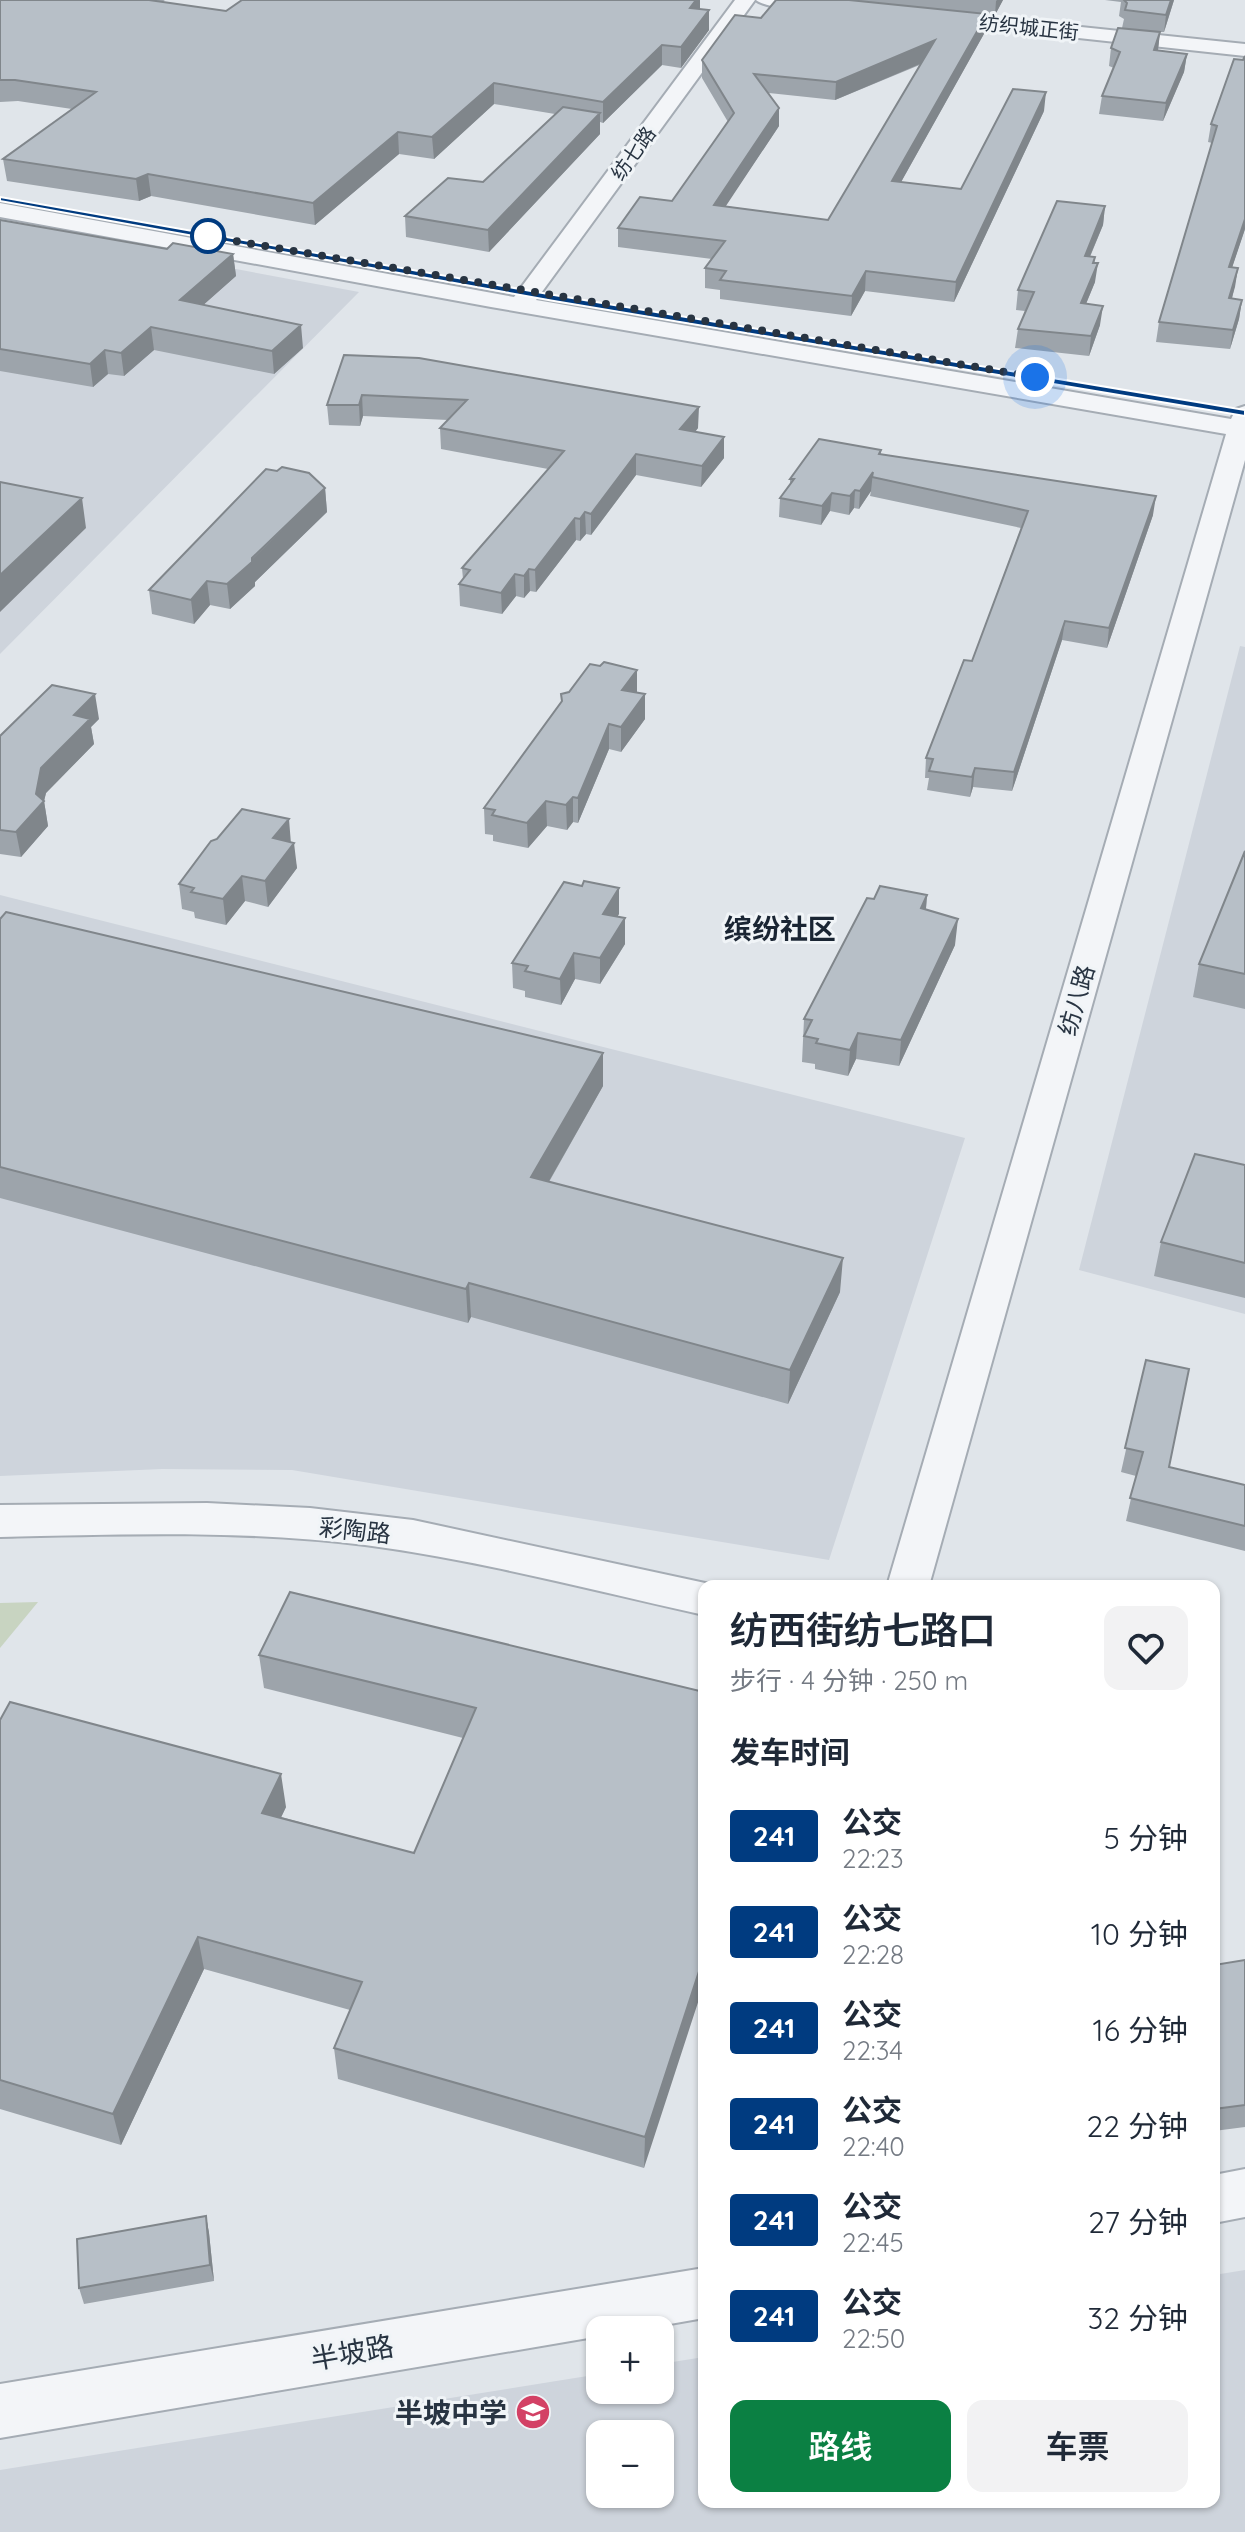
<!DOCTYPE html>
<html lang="zh">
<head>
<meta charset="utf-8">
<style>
	:root { --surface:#fff; --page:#f2f2f3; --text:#1f2937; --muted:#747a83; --accent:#0b8043 }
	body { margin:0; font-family:Quicksand,"Noto Sans SC",sans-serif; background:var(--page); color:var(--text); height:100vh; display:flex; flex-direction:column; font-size:30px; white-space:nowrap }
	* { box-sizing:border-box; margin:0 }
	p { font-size:26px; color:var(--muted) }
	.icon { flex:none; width:44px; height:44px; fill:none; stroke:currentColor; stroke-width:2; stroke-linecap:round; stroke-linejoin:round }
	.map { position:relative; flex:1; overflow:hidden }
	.details { position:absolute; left:698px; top:1580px; width:522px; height:928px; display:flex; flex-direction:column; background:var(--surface); border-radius:16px; box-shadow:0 2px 6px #0004 }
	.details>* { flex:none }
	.badge { padding:0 16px; border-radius:6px; font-size:28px; line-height:52px }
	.tools { position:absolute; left:586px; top:2316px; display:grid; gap:16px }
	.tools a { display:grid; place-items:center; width:88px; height:88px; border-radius:16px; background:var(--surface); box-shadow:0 2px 6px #0004; font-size:40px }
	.you { position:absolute; width:40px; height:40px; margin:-20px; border:6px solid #fff; border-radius:50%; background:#1a73e8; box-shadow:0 0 0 12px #1a73e833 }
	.map>.badge { position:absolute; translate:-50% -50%; box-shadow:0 0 0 4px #fff }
	h2 { padding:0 32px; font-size:30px; line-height:72px }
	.round { display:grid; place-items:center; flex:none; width:84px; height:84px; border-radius:16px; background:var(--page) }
	.head { display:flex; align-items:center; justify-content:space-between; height:136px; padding:0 32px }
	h1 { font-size:38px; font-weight:600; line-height:60px }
	.primary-button { display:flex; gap:16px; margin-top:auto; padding:16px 32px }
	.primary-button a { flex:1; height:92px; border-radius:16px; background:var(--accent); color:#fff; font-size:32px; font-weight:600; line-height:92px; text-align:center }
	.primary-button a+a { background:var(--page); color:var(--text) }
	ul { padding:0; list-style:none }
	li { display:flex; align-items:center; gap:24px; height:96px; padding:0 32px }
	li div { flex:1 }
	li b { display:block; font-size:30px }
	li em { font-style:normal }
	li .badge { min-width:88px; font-weight:700; text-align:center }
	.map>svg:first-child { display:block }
	.built { fill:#ced4dc; fill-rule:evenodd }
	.green { fill:#c8d4c1 }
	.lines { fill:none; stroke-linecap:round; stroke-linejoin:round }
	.minor-casing { stroke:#a5acb4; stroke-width:4 }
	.minor { fill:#f3f5f8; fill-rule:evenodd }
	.wall { fill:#9da4ab; fill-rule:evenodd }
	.shaded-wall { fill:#80868b }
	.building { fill:#b7bfc7; stroke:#80868b; stroke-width:2; fill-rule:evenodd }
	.line { fill:#003b80; stroke:#fff; stroke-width:2 }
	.walk { stroke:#283442; stroke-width:8; stroke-dasharray:0 14.4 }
	.stop-dot { fill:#fff; stroke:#003b80; stroke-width:4 }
	.labels { text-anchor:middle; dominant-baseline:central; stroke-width:6; stroke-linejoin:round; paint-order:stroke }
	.far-street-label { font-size:20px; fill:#283442; stroke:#f0f4f7 }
	.street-label { font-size:24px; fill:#283442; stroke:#f0f4f7 }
	.quarter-label { font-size:28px; font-weight:bold; fill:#1a2533; stroke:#f0f4f7 }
	.near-street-label { font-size:28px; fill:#283442; stroke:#f0f4f7 }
	.near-poi-label { font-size:28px; font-weight:bold; fill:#283442; stroke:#f0f4f7; text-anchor:end }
</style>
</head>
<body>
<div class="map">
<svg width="1245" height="2532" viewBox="0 0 1245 2532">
	<rect width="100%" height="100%" fill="#e0e5ea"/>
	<!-- built -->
	<path class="built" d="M 0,225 L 359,292 L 0,654 Z
		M 1240,646 L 1245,647 L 1245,1314 L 1079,1270 Z
		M 0,895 L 965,1138 L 829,1560 L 292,1470 L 162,1469 L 0,1476 Z
		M 1245,2270 L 1245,2532 L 0,2532 L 0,2470 L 600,2374 L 600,2390 L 660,2390 L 660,2364 L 704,2357 L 704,2502 L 1214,2502 L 1214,2275 ZM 660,2434 L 660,2494 L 600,2494 L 600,2434 Z"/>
	<!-- green -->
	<path class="green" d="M 38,1602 L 0,1648 L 0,1603 Z"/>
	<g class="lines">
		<!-- minor casing -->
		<g class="minor-casing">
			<path id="minor" d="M 735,0 L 755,0 L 536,300 L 1231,419 L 1236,409 L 1245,406 L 1245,460 L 929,1586 L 887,1586 L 1226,434 L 491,307 L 0,217 L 0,203 L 514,297 Z
				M 756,0 L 827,0 L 837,6 C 828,15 765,9 756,0 Z
				M 936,12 L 1245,44 L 1245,56 L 929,22 L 926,18 Z
				M 207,1503 L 310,1508 L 413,1520 L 719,1586 L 704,1586 L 704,1615 C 591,1590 479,1560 365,1545 C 244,1530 121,1534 0,1537 L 0,1505 Z
				M 1245,2169 L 1245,2217 L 1214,2223 L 1214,2175 Z
				M 704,2268 L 704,2318 L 636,2330 L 600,2330 L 600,2336 L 0,2438 L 0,2384 Z"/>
		</g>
		<!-- minor -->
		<use href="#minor" class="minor"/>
	</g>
	<!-- wall -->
	<path class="wall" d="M 0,0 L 165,0 L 162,2 L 226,11 L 700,0 L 700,9 L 709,30 L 681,68 L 662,65 L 603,123 L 600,122 L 600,134 L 489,252 L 406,237 L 405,216 L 483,182 L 555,114 L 494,104 L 434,159 L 399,154 L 315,225 L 151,196 L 139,201 L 7,181 L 3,159 L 72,109 L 18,101 L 0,102 Z
		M 852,0 L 1003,0 L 995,15 Z
		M 1105,0 L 1174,0 L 1164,32 L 1160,32 L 1158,50 L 1187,54 L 1184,72 L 1163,121 L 1099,114 L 1102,96 L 1114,68 L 1109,66 L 1111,48 L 1122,28 L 1124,19 L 1119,16 L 1121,2 Z
		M 761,18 L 985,32 L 901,182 L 961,189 L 1044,111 L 954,302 L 865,291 L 851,316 L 720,299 L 720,290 L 705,288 L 705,268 L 712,259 L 618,247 L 618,228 L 672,201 L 728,122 L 702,78 L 702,60 ZM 922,64 L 828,220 L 725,206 L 779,126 L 769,93 L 835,100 Z
		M 1245,56 L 1245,229 L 1232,267 L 1238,268 L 1232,299 L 1242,300 L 1239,319 L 1230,349 L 1156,342 L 1159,322 L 1212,143 L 1208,142 L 1211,124 Z
		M 1105,206 L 1103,225 L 1090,257 L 1094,263 L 1095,282 L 1086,304 L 1100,325 L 1089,356 L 1015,348 L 1018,329 L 1025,311 L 1016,310 L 1018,290 Z
		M 0,220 L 167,249 L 233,254 L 236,276 L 203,305 L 303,348 L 274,374 L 154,350 L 124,376 L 108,374 L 93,387 L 0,371 Z
		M 344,355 L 698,428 L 695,432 L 724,437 L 724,458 L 701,487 L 636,475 L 591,535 L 586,534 L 580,541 L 576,540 L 536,592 L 530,591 L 524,598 L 516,596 L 502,614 L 460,606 L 459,584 L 463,579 L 462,568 L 548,469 L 441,449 L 440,428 L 448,420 L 363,416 L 360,426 L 329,425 L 327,405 Z
		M 881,450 L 881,454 L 1153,515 L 1107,648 L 1062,640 L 1012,791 L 973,787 L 970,797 L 927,790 L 929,778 L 925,778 L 926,758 L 972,661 L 1021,528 L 870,496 L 871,491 L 859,509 L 854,508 L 849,515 L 830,511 L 821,525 L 779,517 L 780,498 L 790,485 L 790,479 Z
		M 325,488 L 327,512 L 255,582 L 255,586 L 230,609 L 210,605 L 194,624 L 152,614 L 149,590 Z
		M 637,692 L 645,694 L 645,719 L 621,752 L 609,749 L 578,823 L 573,822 L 567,830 L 547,826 L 528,848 L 493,841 L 493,835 L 485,834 L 484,808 L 561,702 Z
		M 99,719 L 91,727 L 94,744 L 46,793 L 44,801 L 48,826 L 21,857 L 0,854 L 0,736 Z
		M 291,842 L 297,868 L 268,907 L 245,901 L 226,925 L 195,918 L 194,912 L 182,909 L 179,884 Z
		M 1245,851 L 1245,1009 L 1193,997 L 1199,964 Z
		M 927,895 L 926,909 L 955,945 L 899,1066 L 856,1059 L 848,1076 L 815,1069 L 815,1064 L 802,1062 L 804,1019 L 874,899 Z
		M 619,914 L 617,917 L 625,918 L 625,944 L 600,984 L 575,979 L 561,1005 L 525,997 L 525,991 L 513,988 L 512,963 Z
		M 0,919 L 603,1053 L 603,1086 L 549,1182 L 840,1292 L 788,1404 L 471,1317 L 468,1323 L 0,1198 Z
		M 1245,1165 L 1245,1298 L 1154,1276 L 1161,1242 Z
		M 1146,1360 L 1169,1467 L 1245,1485 L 1245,1551 L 1126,1521 L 1136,1476 L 1121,1472 Z
		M 259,1655 L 704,1692 L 644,2168 L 338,2079 L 334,2048 L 350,2010 L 204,1969 L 121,2145 L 0,2109 L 0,1720 L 286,1807 L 281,1817 L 414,1853 L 463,1738 L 264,1688 Z
		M 1245,1960 L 1245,2127 L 1214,2131 L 1214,1965 Z
		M 206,2216 L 209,2233 L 214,2281 L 84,2304 L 79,2288 Z"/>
	<!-- shaded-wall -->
	<path class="shaded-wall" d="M 696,0 L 700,0 L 700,15 L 690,8 Z
		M 997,0 L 1003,0 L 995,15 L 996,1 Z
		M 1171,0 L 1174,0 L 1164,32 L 1166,15 Z
		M 709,10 L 709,30 L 681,68 L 681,47 Z
		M 987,14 L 985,32 L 891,200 L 892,181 Z
		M 1160,32 L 1158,50 L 1154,50 Z
		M 935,40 L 934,58 L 835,100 L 836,82 Z
		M 662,45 L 662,65 L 603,123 L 603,102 Z
		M 1187,54 L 1184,72 L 1163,121 L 1166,103 Z
		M 494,83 L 494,104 L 434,159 L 432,137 Z
		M 1046,92 L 1044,111 L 954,302 L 956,282 Z
		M 779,108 L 779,126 L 714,224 L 714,205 Z
		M 600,113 L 600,134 L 489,252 L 488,230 Z
		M 398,132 L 399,154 L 315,225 L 313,203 Z
		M 148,174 L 151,196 L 139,201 L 136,179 Z
		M 1105,206 L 1103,225 L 1082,275 L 1085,256 Z
		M 1245,219 L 1245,229 L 1226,286 L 1229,267 Z
		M 233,254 L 236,276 L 183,323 L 180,300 Z
		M 1095,257 L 1093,274 L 1098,263 L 1095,282 L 1078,323 L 1081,303 Z
		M 1238,268 L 1235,287 L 1226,318 L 1229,298 Z
		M 866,271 L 865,291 L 851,316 L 852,296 Z
		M 1242,300 L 1239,319 L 1230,349 L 1233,330 Z
		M 1103,306 L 1100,325 L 1089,356 L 1091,336 Z
		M 301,325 L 303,348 L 274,374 L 272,351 Z
		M 151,327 L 154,350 L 124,376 L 121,353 Z
		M 105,350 L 108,374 L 93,387 L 90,364 Z
		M 362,395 L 363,416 L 360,426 L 359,405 Z
		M 699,407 L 698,428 L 680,450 L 680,429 Z
		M 724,437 L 724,458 L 701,487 L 702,466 Z
		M 636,454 L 636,475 L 591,535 L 591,514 Z
		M 873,472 L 871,491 L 859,509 L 860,491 Z
		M 325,488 L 327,512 L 255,582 L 255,586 L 230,609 L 227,584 Z
		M 855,490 L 854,508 L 849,515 L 850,496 Z
		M 832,493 L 830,511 L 821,525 L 822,506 Z
		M 1156,496 L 1153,515 L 1107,648 L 1109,628 Z
		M 82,498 L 86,528 L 0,612 L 0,575 Z
		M 585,512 L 586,534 L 580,541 L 580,519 Z
		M 575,518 L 576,540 L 536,592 L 535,570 Z
		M 529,569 L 530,591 L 524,598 L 524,576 Z
		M 515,574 L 516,596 L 502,614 L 501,593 Z
		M 207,581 L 210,605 L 194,624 L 191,600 Z
		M 1065,621 L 1062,640 L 1012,791 L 1014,772 Z
		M 637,670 L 637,694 L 622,690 Z
		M 95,694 L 99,719 L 91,727 L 94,744 L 46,793 L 44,801 L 48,826 L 21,857 L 16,832 L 36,794 L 41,768 L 74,715 Z
		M 645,694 L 645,719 L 621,752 L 621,727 Z
		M 609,724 L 609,749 L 578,823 L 578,798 Z
		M 975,768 L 973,787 L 970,797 L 972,777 Z
		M 573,797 L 573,822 L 567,830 L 566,805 Z
		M 546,801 L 547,826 L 528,848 L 527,823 Z
		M 289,819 L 291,844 L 273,838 Z
		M 294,843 L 297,868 L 268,907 L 265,881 Z
		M 242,876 L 245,901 L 226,925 L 223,899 Z
		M 619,888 L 619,914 L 603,939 L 603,914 Z
		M 927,895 L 925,920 L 921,908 Z
		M 625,918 L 625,944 L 600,984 L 600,958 Z
		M 958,919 L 955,945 L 899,1066 L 901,1040 Z
		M 574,953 L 575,979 L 561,1005 L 560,979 Z
		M 858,1033 L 856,1059 L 848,1076 L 850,1050 Z
		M 603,1053 L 603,1086 L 532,1211 L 531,1177 Z
		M 843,1258 L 840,1292 L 788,1404 L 790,1370 Z
		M 469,1283 L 471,1317 L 468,1323 L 466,1289 Z
		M 281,1774 L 286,1807 L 268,1845 L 262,1813 Z
		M 198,1937 L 204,1969 L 121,2145 L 113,2114 Z
		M 704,1956 L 704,1984 L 644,2168 L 645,2137 Z
		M 206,2216 L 209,2233 L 214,2281 L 210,2265 Z"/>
	<!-- building -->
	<path class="building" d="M 0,0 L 149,0 L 226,11 L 242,0 L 696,0 L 690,8 L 709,10 L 681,47 L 662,45 L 603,102 L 494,83 L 432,137 L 398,132 L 313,203 L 148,174 L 136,179 L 3,159 L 96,92 L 15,80 L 0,80 Z
		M 776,0 L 849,0 L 987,14 L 892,181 L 961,189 L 1013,89 L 1046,92 L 956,282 L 866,271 L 852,296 L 720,280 L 726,271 L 705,268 L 725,241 L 618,228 L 640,197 L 672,201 L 713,143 L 734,113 L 702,60 L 735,15 L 761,18 ZM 935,40 L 828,220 L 714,205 L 779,108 L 754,74 L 836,82 Z
		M 1124,0 L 1171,0 L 1166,15 L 1125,10 L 1127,3 Z
		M 1118,28 L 1160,32 L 1154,50 L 1187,54 L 1166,103 L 1102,96 L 1120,52 L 1111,48 Z
		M 1245,56 L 1245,219 L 1229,267 L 1238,268 L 1229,298 L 1242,300 L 1233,330 L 1159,322 L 1217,126 L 1211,124 L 1234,59 L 1243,60 Z
		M 563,107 L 600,113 L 488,230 L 405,216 L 448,178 L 483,182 Z
		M 1057,201 L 1105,206 L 1085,256 L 1095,257 L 1093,263 L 1098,263 L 1081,303 L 1103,306 L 1091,336 L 1018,329 L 1034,292 L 1018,290 Z
		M 0,220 L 167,249 L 173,243 L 233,254 L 180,300 L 301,325 L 272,351 L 151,327 L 121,353 L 105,350 L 90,364 L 0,349 Z
		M 344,355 L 419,358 L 699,407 L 680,429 L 724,437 L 702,466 L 636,454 L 591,514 L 585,512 L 580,519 L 575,518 L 535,570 L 529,569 L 524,576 L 515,574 L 501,593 L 459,584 L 470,570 L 462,568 L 564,451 L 440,428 L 467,400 L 362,395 L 359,405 L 327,405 Z
		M 819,439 L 881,450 L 879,454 L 1156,496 L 1109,628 L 1065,621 L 1014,772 L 975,768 L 972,777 L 929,771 L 933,759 L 926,758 L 964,660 L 972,661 L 1028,511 L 872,477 L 873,472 L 860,491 L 855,490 L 850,496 L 832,493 L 822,506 L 780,498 L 794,479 L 790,479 Z
		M 282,467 L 309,473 L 325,488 L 252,558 L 252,562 L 227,584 L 207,581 L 191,600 L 149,590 L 266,469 L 277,471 Z
		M 0,482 L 82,498 L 0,575 Z
		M 604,662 L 637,670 L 622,690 L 645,694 L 621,727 L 609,724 L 578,798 L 573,797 L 566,805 L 546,801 L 527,823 L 492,815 L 495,810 L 484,808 L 562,701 L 561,694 L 569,692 L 590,664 L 600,666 Z
		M 52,685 L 95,694 L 74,715 L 90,719 L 41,768 L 36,794 L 44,801 L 16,832 L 0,830 L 0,736 Z
		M 242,809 L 289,819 L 273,838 L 294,843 L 265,881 L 242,876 L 223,899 L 191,892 L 194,888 L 179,884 L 211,841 L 217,839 Z
		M 1245,851 L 1245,974 L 1199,964 Z
		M 584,881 L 619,888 L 603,914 L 625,918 L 600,958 L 574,953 L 560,979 L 525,971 L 528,966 L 512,963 L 564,882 L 582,886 Z
		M 880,886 L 927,895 L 921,908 L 958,919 L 901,1040 L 858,1033 L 850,1050 L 816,1043 L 818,1039 L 804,1036 L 812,1020 L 804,1019 L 867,898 L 874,899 Z
		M 6,912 L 603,1053 L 531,1177 L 843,1258 L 790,1370 L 469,1283 L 466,1289 L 0,1167 L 0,919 Z
		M 1195,1154 L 1245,1165 L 1245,1263 L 1161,1242 Z
		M 1146,1360 L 1189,1369 L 1169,1467 L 1245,1485 L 1245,1526 L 1130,1498 L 1143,1452 L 1125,1448 Z
		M 290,1592 L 704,1692 L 704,1956 L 645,2137 L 334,2048 L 362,1982 L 198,1937 L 113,2114 L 0,2080 L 0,1720 L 10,1702 L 281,1774 L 262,1813 L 414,1853 L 476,1708 L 259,1655 Z
		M 1245,1960 L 1245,2105 L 1214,2109 L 1214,1965 Z
		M 206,2216 L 210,2265 L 79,2288 L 77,2239 Z"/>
	<!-- line -->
	<path class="line" d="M 0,197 L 554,295 L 1245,410 L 1245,416 L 554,301 L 0,201 Z"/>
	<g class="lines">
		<!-- walk -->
		<path class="walk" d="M 208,236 L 194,234 L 1035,377"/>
	</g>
	<!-- icons -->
	<defs>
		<g id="school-disc" transform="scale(1.8)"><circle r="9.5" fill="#d34165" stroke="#f0f4f7"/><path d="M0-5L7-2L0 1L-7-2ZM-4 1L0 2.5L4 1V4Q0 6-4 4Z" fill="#fff"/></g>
	</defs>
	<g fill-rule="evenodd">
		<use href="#school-disc" x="533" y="2412"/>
	</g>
	<!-- markers -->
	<circle class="stop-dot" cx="208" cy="236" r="16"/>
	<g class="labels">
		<!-- far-street labels -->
		<g class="far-street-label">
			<text transform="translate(1029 27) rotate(6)">纺织城正街</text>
			<text transform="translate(633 153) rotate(-54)">纺七路</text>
		</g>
		<!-- street labels -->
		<g class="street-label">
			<text transform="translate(1076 1000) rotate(-74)">纺八路</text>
			<text transform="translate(355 1530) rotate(6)">彩陶路</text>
		</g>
		<!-- quarter labels -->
		<g class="quarter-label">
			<text x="780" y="928">缤纷社区</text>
		</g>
		<!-- near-street labels -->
		<g class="near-street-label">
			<text transform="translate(352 2352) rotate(-10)">半坡路</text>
		</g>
		<!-- near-poi labels -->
		<g class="near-poi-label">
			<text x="507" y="2412">半坡中学</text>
		</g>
	</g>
</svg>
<div class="tools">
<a>+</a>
<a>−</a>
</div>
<div class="you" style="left:1035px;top:377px"></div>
<section class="details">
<div class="head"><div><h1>纺西街纺七路口</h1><p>步行 · 4 分钟 · 250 m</p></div><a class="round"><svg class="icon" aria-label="heart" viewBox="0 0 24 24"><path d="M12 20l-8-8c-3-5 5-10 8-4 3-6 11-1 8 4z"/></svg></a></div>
<h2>发车时间</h2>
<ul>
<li><span class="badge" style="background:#003b80;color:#fff">241</span><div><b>公交</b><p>22:23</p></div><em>5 分钟</em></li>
<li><span class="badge" style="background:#003b80;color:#fff">241</span><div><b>公交</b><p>22:28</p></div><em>10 分钟</em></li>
<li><span class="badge" style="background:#003b80;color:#fff">241</span><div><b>公交</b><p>22:34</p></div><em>16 分钟</em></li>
<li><span class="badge" style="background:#003b80;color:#fff">241</span><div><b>公交</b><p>22:40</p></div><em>22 分钟</em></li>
<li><span class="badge" style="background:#003b80;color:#fff">241</span><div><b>公交</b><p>22:45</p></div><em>27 分钟</em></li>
<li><span class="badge" style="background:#003b80;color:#fff">241</span><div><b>公交</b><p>22:50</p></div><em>32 分钟</em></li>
</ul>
<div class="primary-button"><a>路线</a><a>车票</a></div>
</section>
</div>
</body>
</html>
